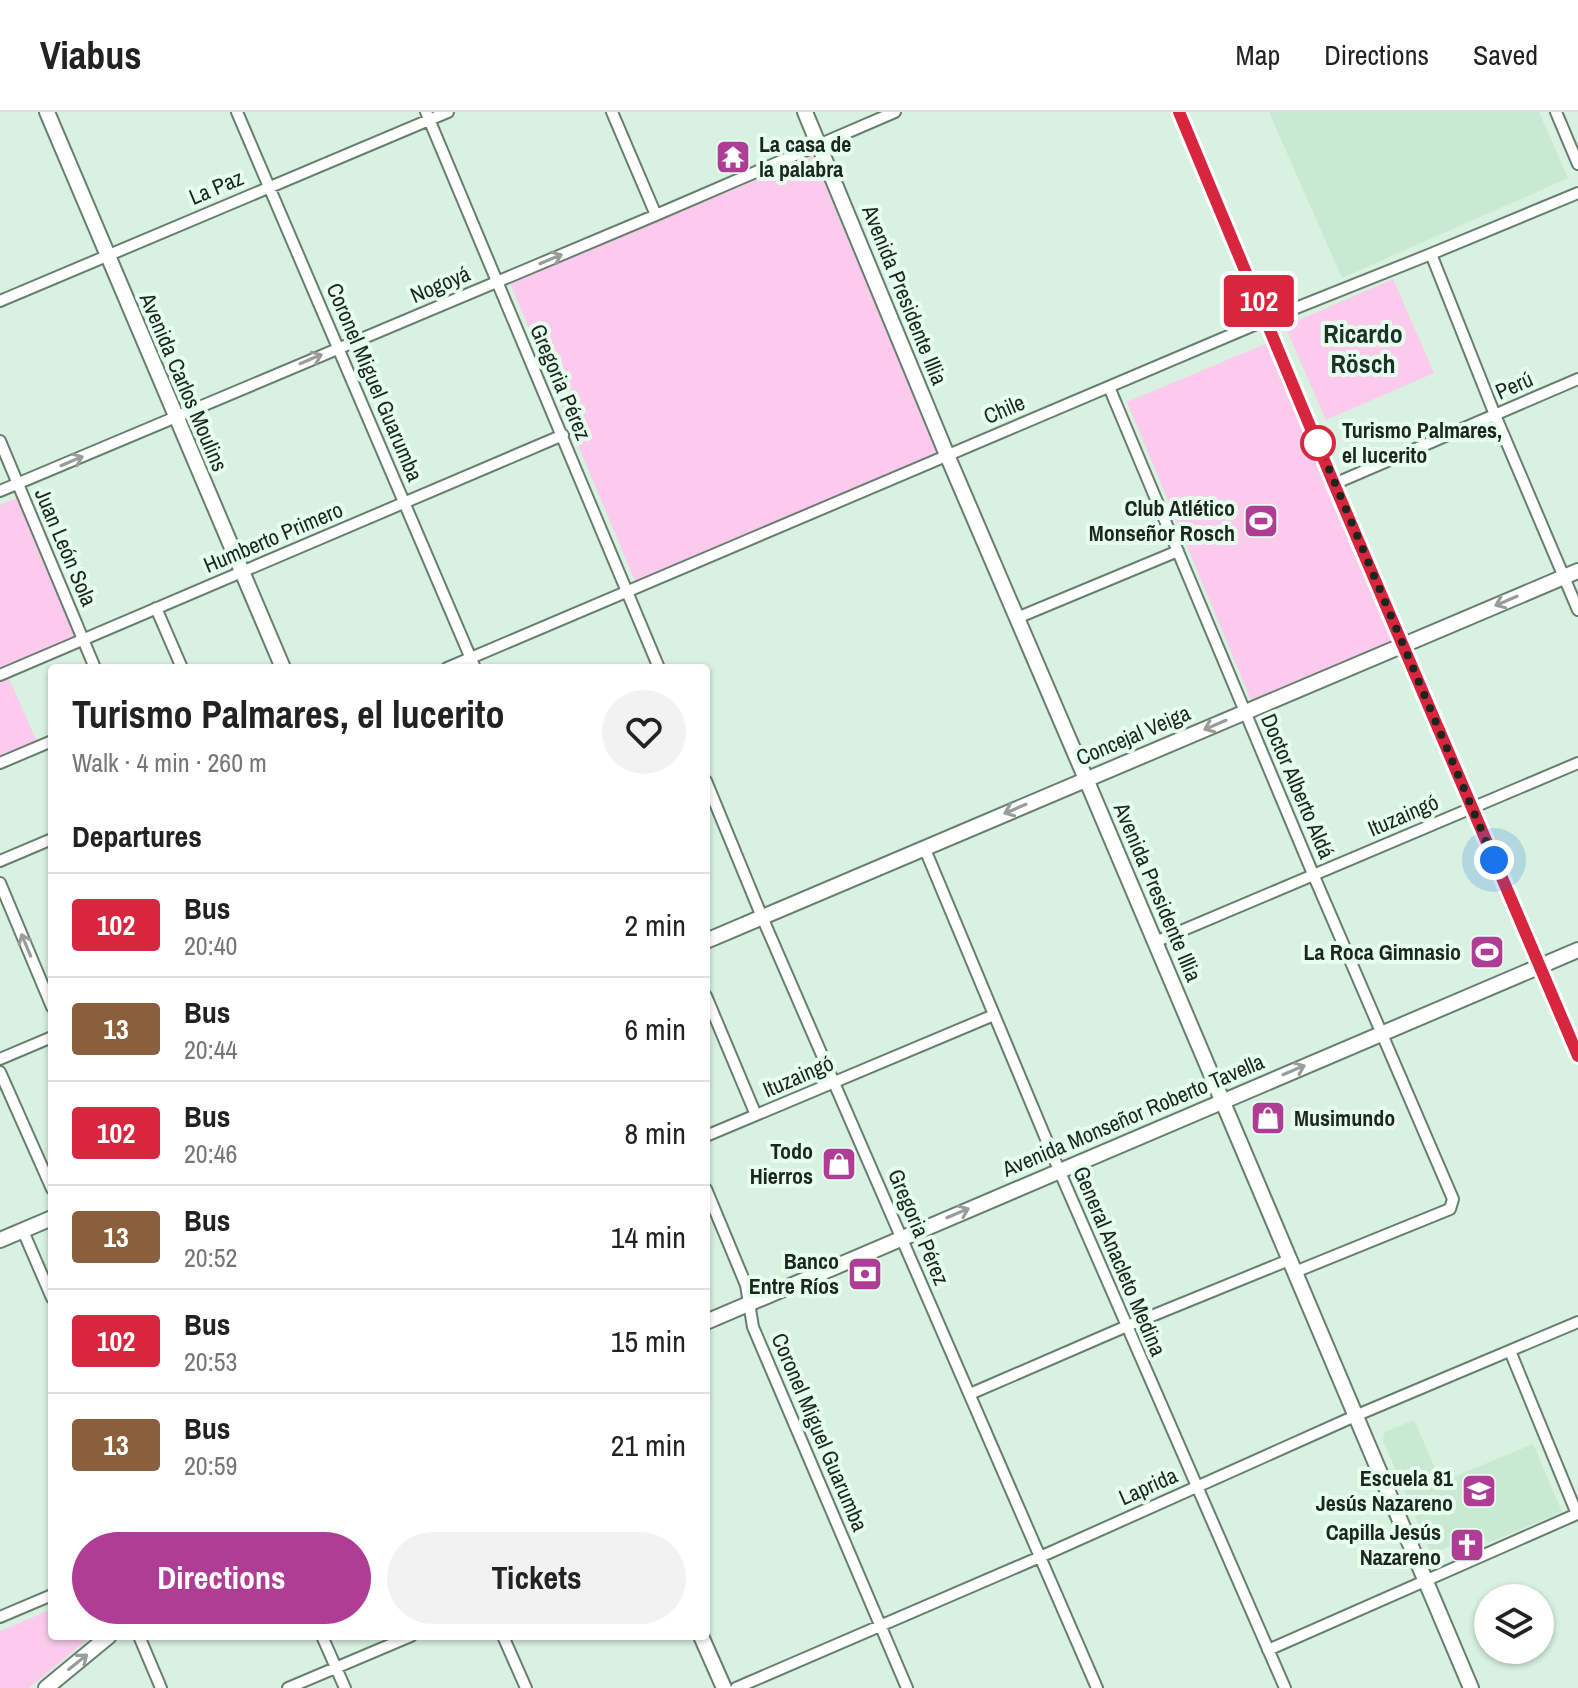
<!DOCTYPE html>
<html lang="en">
<head>
<meta charset="utf-8">
<style>
	:root { --surface:#fff; --page:#f2f2f2; --text:#222; --muted:#767676; --line:#e0e0e0; --accent:#af3c95 }
	body { margin:0; font-family:"Archivo Narrow",sans-serif; background:var(--page); color:var(--text); height:100vh; display:flex; flex-direction:column; font-size:30px; white-space:nowrap }
	* { box-sizing:border-box; margin:0 }
	p { font-size:26px; color:var(--muted) }
	.icon { flex:none; width:44px; height:44px; fill:none; stroke:currentColor; stroke-width:2; stroke-linecap:round; stroke-linejoin:round }
	.map { position:relative; flex:1; overflow:hidden }
	.sheet { position:absolute; left:48px; top:552px; width:662px; height:976px; display:flex; flex-direction:column; background:var(--surface); border-radius:8px; box-shadow:0 2px 6px #0004 }
	.sheet>* { flex:none }
	.badge { padding:0 16px; border-radius:6px; font-size:28px; line-height:52px }
	.fabs { position:absolute; left:1474px; top:1472px; display:grid; gap:16px }
	.fabs a { display:grid; place-items:center; width:80px; height:80px; border-radius:50%; background:var(--surface); box-shadow:0 2px 6px #0004; font-size:40px }
	.you { position:absolute; width:40px; height:40px; margin:-20px; border:6px solid #fff; border-radius:50%; background:#1a73e8; box-shadow:0 0 0 12px #1a73e833 }
	.map>.badge { position:absolute; translate:-50% -50%; box-shadow:0 0 0 4px #fff }
	h2 { padding:0 24px; font-size:30px; line-height:72px }
	.round { display:grid; place-items:center; flex:none; width:84px; height:84px; border-radius:42px; background:var(--page) }
	.overview { display:flex; align-items:center; justify-content:space-between; height:136px; padding:0 24px }
	h1 { font-size:38px; font-weight:800; line-height:60px }
	.button { display:flex; gap:16px; margin-top:auto; padding:16px 24px }
	.button a { flex:1; height:92px; border-radius:48px; background:var(--accent); color:#fff; font-size:32px; font-weight:800; line-height:92px; text-align:center }
	.button a+a { background:var(--page); color:var(--text) }
	ul { padding:0; list-style:none }
	li { display:flex; align-items:center; gap:24px; height:104px; padding:0 24px; border-top:2px solid var(--line) }
	li div { flex:1 }
	li b { display:block; font-size:30px }
	li em { font-style:normal }
	li .badge { min-width:88px; font-weight:700; text-align:center }
	header { display:flex; align-items:center; gap:48px; box-sizing:border-box; height:112px; padding:0 40px; background:var(--surface); border-bottom:2px solid var(--line) }
	header strong { font-size:38px }
	nav { display:flex; gap:44px; margin-inline-start:auto; font-size:28px }
	.map>svg:first-child { display:block }
	.built { fill:#c9e9d3 }
	.green { fill:#fbcaec }
	.lines { fill:none; stroke-linecap:round; stroke-linejoin:round }
	.street-casing { stroke:#687e6f; stroke-width:14 }
	.secondary-casing { stroke:#687e6f; stroke-width:18 }
	.street { stroke:#fff; stroke-width:10 }
	.secondary { stroke:#fff; stroke-width:14 }
	.oneway { stroke:#999d9a }
	.line-casing { stroke:#fff; stroke-width:18 }
	.line { stroke:#d7263d; stroke-width:12 }
	.walk { stroke:#1c261f; stroke-width:8; stroke-dasharray:0 14.4 }
	.stop-dot { fill:#fff; stroke:#d7263d; stroke-width:4 }
	.labels { text-anchor:middle; dominant-baseline:central; stroke-width:8; stroke-linejoin:round; paint-order:stroke }
	.poi-label { font-size:22px; font-weight:bold; fill:#1c261f; stroke:#e5feed; text-anchor:end }
	.street-label { font-size:22px; fill:#1c261f; stroke:#e5feed }
	.stop-label { font-size:22px; font-weight:bold; fill:#1c261f; stroke:#e5feed; text-anchor:start }
	.quarter-label { font-size:26px; font-weight:bold; fill:#1d3124; stroke:#e5feed }
</style>
</head>
<body>
<header>
<strong>Viabus</strong>
<nav><a>Map</a><a>Directions</a><a>Saved</a></nav>
</header>
<div class="map">
<svg width="1578" height="1576" viewBox="0 0 1578 1576">
	<rect width="100%" height="100%" fill="#d8f1e0"/>
	<!-- built -->
	<path class="built" d="M 1269,0 L 1539,0 L 1568,66 L 1342,166 Z
		M 1414,1308 L 1441,1370 L 1533,1332 L 1562,1400 L 1487,1431 L 1482,1420 L 1431,1442 L 1383,1328 L 1385,1320 Z"/>
	<!-- green -->
	<path class="green" d="M 813,44 L 941,349 L 638,476 L 510,171 Z
		M 1393,167 L 1434,261 L 1326,308 L 1285,214 Z
		M 1270,230 L 1395,528 L 1251,588 L 1127,290 Z
		M 19,385 L 78,524 L 0,557 L 0,393 Z
		M 8,564 L 37,630 L 0,647 L 0,567 Z
		M 52,1497 L 52,1524 L 92,1524 L 29,1576 L 0,1576 L 0,1519 Z"/>
	<g class="lines">
		<!-- street casing -->
		<g class="street-casing">
			<path id="street" d="M 237,0 L 475,556
				M 426,0 L 659,556
				M 612,0 L 656,103
				M 1179,0 L 1334,372 L 1578,944
				M 1556,0 L 1578,52
				M 1431,142 L 1495,303 L 1578,498
				M 0,189 L 448,0
				M 1109,275 L 1313,762 L 1453,1087 L 1450,1097 L 1295,1160
				M 0,329 L 95,556
				M 1334,372 L 1578,267
				M 0,379 L 656,103 L 895,0
				M 156,496 L 182,556
				M 1017,506 L 1178,439
				M 447,556 L 1266,208 L 1431,142 L 1578,81
				M 0,563 L 563,323
				M 0,651 L 52,629
				M 706,669 L 762,805 L 1097,1576
				M 924,735 L 1059,1058 L 1285,1576
				M 0,749 L 52,727
				M 0,771 L 52,895
				M 1155,830 L 1578,651
				M 706,884 L 756,1003
				M 0,947 L 52,925
				M 0,960 L 52,1077
				M 706,1024 L 994,903
				M 706,1077 L 746,1173 L 753,1215 L 907,1576
				M 23,1119 L 52,1186
				M 970,1282 L 1127,1214 L 1289,1148
				M 0,1505 L 52,1483
				M 139,1524 L 161,1576
				M 322,1524 L 345,1576
				M 503,1524 L 526,1576
				M 1268,1538 L 1577,1402 L 1510,1239
				M 288,1576 L 411,1524
				M 736,1576 L 1040,1445 L 1355,1304 L 1578,1210"/>
		</g>
		<!-- secondary casing -->
		<g class="secondary-casing">
			<path id="secondary" d="M 47,0 L 283,556
				M 805,0 L 947,343 L 1086,667 L 1471,1576
				M 706,829 L 1578,459
				M 0,1128 L 52,1106
				M 706,1210 L 1578,838
				M 701,1524 L 724,1576
				M 46,1576 L 109,1524"/>
		</g>
		<!-- street -->
		<use href="#street" class="street"/>
		<!-- secondary -->
		<use href="#secondary" class="secondary"/>
	</g>
	<!-- one-way arrows -->
	<defs><path id="oneway-shaft" d="M-6 0H5M1.5-3L5.5 0L1.5 3" fill="none" stroke-width="1.6" stroke-linecap="round" stroke-linejoin="round" transform="scale(2)"/></defs>
	<g class="oneway">
		<use href="#oneway-shaft" transform="translate(551 147) rotate(-23)"/>
		<use href="#oneway-shaft" transform="translate(311 247) rotate(-23)"/>
		<use href="#oneway-shaft" transform="translate(72 349) rotate(-23)"/>
		<use href="#oneway-shaft" transform="translate(1506 489) rotate(157)"/>
		<use href="#oneway-shaft" transform="translate(1215 613) rotate(157)"/>
		<use href="#oneway-shaft" transform="translate(1015 697) rotate(157)"/>
		<use href="#oneway-shaft" transform="translate(26 833) rotate(-113)"/>
		<use href="#oneway-shaft" transform="translate(1294 958) rotate(-23)"/>
		<use href="#oneway-shaft" transform="translate(958 1101) rotate(-23)"/>
		<use href="#oneway-shaft" transform="translate(78 1550) rotate(-39)"/>
	</g>
	<g class="lines">
		<!-- line casing -->
		<g class="line-casing">
			<path id="line" d="M 1179,0 L 1334,372 L 1578,944"/>
		</g>
		<!-- line -->
		<use href="#line" class="line"/>
		<!-- walk -->
		<path class="walk" d="M 1318,331 L 1494,748"/>
	</g>
	<!-- icons -->
	<defs>
		<g id="temple-square" transform="scale(1.8)"><rect x="-9" y="-9" width="18" height="18" rx="4" fill="#af3c95" stroke="#e5feed"/><path d="M0-6L5-2H3V0L6.5 2.5H4V6H1.5V3h-3V6H-4V2.5H-6.5L-3 0V-2H-5Z" fill="#fff"/></g>
		<g id="stadium-square" transform="scale(1.8)"><rect x="-9" y="-9" width="18" height="18" rx="4" fill="#af3c95" stroke="#e5feed"/><path d="M0-5a6.5 5 0 1 0 0 10a6.5 5 0 1 0 0-10ZM-3.5-1.8h7v3.6h-7Z" fill="#fff"/></g>
		<g id="shop-square" transform="scale(1.8)"><rect x="-9" y="-9" width="18" height="18" rx="4" fill="#af3c95" stroke="#e5feed"/><path d="M-5-2.5h2.3a2.7 3.5 0 0 1 5.4 0H5L5.5 6h-11ZM-1.5-2.5h3a1.5 2.3 0 0 0-3 0Z" fill="#fff"/></g>
		<g id="bank-square" transform="scale(1.8)"><rect x="-9" y="-9" width="18" height="18" rx="4" fill="#af3c95" stroke="#e5feed"/><path d="M-6-4H6V4H-6ZM0-2.3a2.3 2.3 0 1 0 0 4.6a2.3 2.3 0 1 0 0-4.6Z" fill="#fff"/></g>
		<g id="school-square" transform="scale(1.8)"><rect x="-9" y="-9" width="18" height="18" rx="4" fill="#af3c95" stroke="#e5feed"/><path d="M0-5L7-2L0 1L-7-2ZM-4 1L0 2.5L4 1V4Q0 6-4 4Z" fill="#fff"/></g>
		<g id="church-square" transform="scale(1.8)"><rect x="-9" y="-9" width="18" height="18" rx="4" fill="#af3c95" stroke="#e5feed"/><path d="M-1.2-6h2.4v3.5h3.3v2.4h-3.3V6h-2.4V-.1h-3.3v-2.4h3.3Z" fill="#fff"/></g>
	</defs>
	<g fill-rule="evenodd">
		<use href="#temple-square" x="733" y="45"/>
		<use href="#stadium-square" x="1261" y="409"/>
		<use href="#stadium-square" x="1487" y="840"/>
		<use href="#shop-square" x="1268" y="1006"/>
		<use href="#shop-square" x="839" y="1052"/>
		<use href="#bank-square" x="865" y="1162"/>
		<use href="#school-square" x="1479" y="1379"/>
		<use href="#church-square" x="1467" y="1433"/>
	</g>
	<!-- markers -->
	<circle class="stop-dot" cx="1318" cy="331" r="16"/>
	<g class="labels">
		<!-- poi labels -->
		<g class="poi-label">
			<text x="759" y="32" text-anchor="start">La casa de<tspan x="759" dy="25">la palabra</tspan></text>
			<text x="1235" y="396">Club Atlético<tspan x="1235" dy="25">Monseñor Rosch</tspan></text>
			<text x="1461" y="840">La Roca Gimnasio</text>
			<text x="1294" y="1006" text-anchor="start">Musimundo</text>
			<text x="813" y="1039">Todo<tspan x="813" dy="25">Hierros</tspan></text>
			<text x="839" y="1149">Banco<tspan x="839" dy="25">Entre Ríos</tspan></text>
			<text x="1453" y="1366">Escuela 81<tspan x="1453" dy="25">Jesús Nazareno</tspan></text>
			<text x="1441" y="1420">Capilla Jesús<tspan x="1441" dy="25">Nazareno</tspan></text>
		</g>
		<!-- street labels -->
		<g class="street-label">
			<text transform="translate(216 75) rotate(-23)">La Paz</text>
			<text transform="translate(440 172) rotate(-23)">Nogoyá</text>
			<text transform="translate(905 183) rotate(68)">Avenida Presidente Illia</text>
			<text transform="translate(184 270) rotate(67)">Avenida Carlos Moulins</text>
			<text transform="translate(375 270) rotate(67)">Coronel Miguel Guarumba</text>
			<text transform="translate(561 270) rotate(67)">Gregoria Pérez</text>
			<text transform="translate(1514 273) rotate(-24)">Perú</text>
			<text transform="translate(1004 297) rotate(-23)">Chile</text>
			<text transform="translate(273 425) rotate(-23)">Humberto Primero</text>
			<text transform="translate(66 435) rotate(67)">Juan León Sola</text>
			<text transform="translate(1133 623) rotate(-23)">Concejal Veiga</text>
			<text transform="translate(1298 674) rotate(67)">Doctor Alberto Aldá</text>
			<text transform="translate(1403 703) rotate(-23)">Ituzaingó</text>
			<text transform="translate(1158 780) rotate(67)">Avenida Presidente Illia</text>
			<text transform="translate(798 964) rotate(-23)">Ituzaingó</text>
			<text transform="translate(1133 1003) rotate(-23)">Avenida Monseñor Roberto Tavella</text>
			<text transform="translate(919 1115) rotate(67)">Gregoria Pérez</text>
			<text transform="translate(1120 1149) rotate(67)">General Anacleto Medina</text>
			<text transform="translate(820 1320) rotate(67)">Coronel Miguel Guarumba</text>
			<text transform="translate(1148 1374) rotate(-24)">Laprida</text>
		</g>
		<!-- stop labels -->
		<g class="stop-label">
			<text x="1342" y="318">Turismo Palmares,<tspan x="1342" dy="25">el lucerito</tspan></text>
		</g>
		<!-- quarter labels -->
		<g class="quarter-label">
			<text x="1363" y="221">Ricardo<tspan x="1363" dy="30">Rösch</tspan></text>
		</g>
	</g>
</svg>
<div class="fabs">
<a><svg class="icon" aria-label="layers" viewBox="0 0 24 24"><path d="M12 4l9 5-9 5-9-5zM3 14l9 5 9-5"/></svg></a>
</div>
<div class="you" style="left:1494px;top:748px"></div>
<b class="badge" style="left:1259px;top:189px;background:#d7263d;color:#fff">102</b>
<section class="sheet">
<div class="overview"><div><h1>Turismo Palmares, el lucerito</h1><p>Walk · 4 min · 260 m</p></div><a class="round"><svg class="icon" aria-label="heart" viewBox="0 0 24 24"><path d="M12 20l-8-8c-3-5 5-10 8-4 3-6 11-1 8 4z"/></svg></a></div>
<h2>Departures</h2>
<ul>
<li><span class="badge" style="background:#d7263d;color:#fff">102</span><div><b>Bus</b><p>20:40</p></div><em>2 min</em></li>
<li><span class="badge" style="background:#8b5e3c;color:#fff">13</span><div><b>Bus</b><p>20:44</p></div><em>6 min</em></li>
<li><span class="badge" style="background:#d7263d;color:#fff">102</span><div><b>Bus</b><p>20:46</p></div><em>8 min</em></li>
<li><span class="badge" style="background:#8b5e3c;color:#fff">13</span><div><b>Bus</b><p>20:52</p></div><em>14 min</em></li>
<li><span class="badge" style="background:#d7263d;color:#fff">102</span><div><b>Bus</b><p>20:53</p></div><em>15 min</em></li>
<li><span class="badge" style="background:#8b5e3c;color:#fff">13</span><div><b>Bus</b><p>20:59</p></div><em>21 min</em></li>
</ul>
<div class="button"><a>Directions</a><a>Tickets</a></div>
</section>
</div>
</body>
</html>
